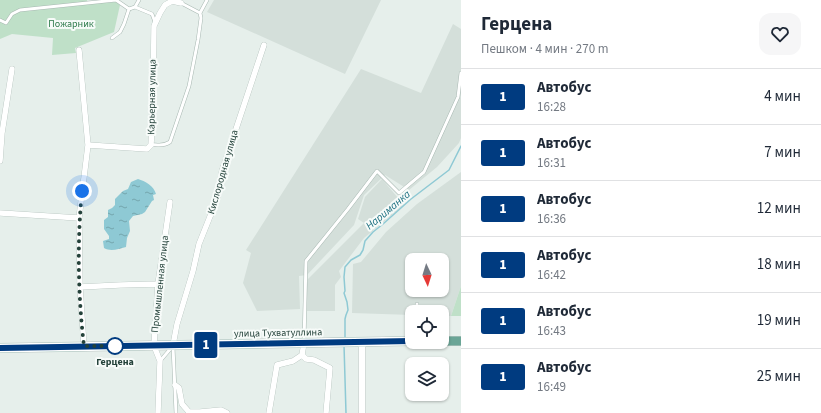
<!DOCTYPE html>
<html lang="ru">
<head>
<meta charset="utf-8">
<style>
	:root { --surface:#fff; --page:#f6f6f7; --text:#1f2937; --muted:#747a83; --line:#e0e1e3 }
	body { margin:0; font-family:"Source Sans 3",sans-serif; background:var(--page); color:var(--text); height:100vh; display:flex; flex-direction:column; font-size:15px; white-space:nowrap }
	* { box-sizing:border-box; margin:0 }
	p { font-size:13px; color:var(--muted) }
	.icon { flex:none; width:22px; height:22px; fill:none; stroke:currentColor; stroke-width:2; stroke-linecap:round; stroke-linejoin:round }
	.map { position:relative; flex:1; overflow:hidden }
	.side { display:flex; flex-direction:column; background:var(--surface); width:360px }
	.side>* { flex:none }
	.badge { padding:0 8px; border-radius:3px; font-size:14px; line-height:26px }
	.needle { width:26px; rotate:176deg }
	.tools { position:absolute; left:405px; top:253px; display:grid; gap:8px }
	.tools a { display:grid; place-items:center; width:44px; height:44px; border-radius:8px; background:var(--surface); box-shadow:0 1px 3px #0004; font-size:20px }
	.you { position:absolute; width:20px; height:20px; margin:-10px; border:3px solid #fff; border-radius:50%; background:#1a73e8; box-shadow:0 0 0 6px #1a73e833 }
	.map>.badge { position:absolute; translate:-50% -50%; box-shadow:0 0 0 2px #fff }
	.round { display:grid; place-items:center; flex:none; width:42px; height:42px; border-radius:12px; background:var(--page) }
	.summary { display:flex; align-items:center; justify-content:space-between; height:68px; padding:0 20px }
	h1 { font-size:19px; font-weight:700; line-height:30px }
	ul { padding:0; list-style:none }
	li { display:flex; align-items:center; gap:12px; height:56px; padding:0 20px; border-top:1px solid var(--line) }
	li div { flex:1 }
	li b { display:block; font-size:15px }
	li em { font-style:normal }
	li .badge { min-width:44px; font-weight:700; text-align:center }
	main { display:flex; flex:1; min-height:0 }
	.map>svg:first-child { display:block }
	.built { fill:#d4dfda; fill-rule:evenodd }
	.green { fill:#bfe0c8 }
	.water { fill:url(#water-ripples) }
	.lines { fill:none; stroke-linecap:round; stroke-linejoin:round }
	.stream { stroke:#8ec9d4; stroke-width:1.5 }
	.service-casing { stroke:#a8b8b2; stroke-width:4 }
	.minor-casing { stroke:#a8b8b2; stroke-width:6 }
	.tertiary-casing { stroke:#a8b8b2; stroke-width:8 }
	.primary-casing { stroke:#c2cac8; stroke-width:10 }
	.service { stroke:#fff; stroke-width:3 }
	.minor { stroke:#fff; stroke-width:5.5 }
	.tertiary { stroke:#fff; stroke-width:7 }
	.primary { stroke:#6aa596; stroke-width:9 }
	.line-casing { stroke:#fff; stroke-width:9 }
	.line { stroke:#003b80; stroke-width:6 }
	.walk { stroke:#24423a; stroke-width:4; stroke-dasharray:0 7.2 }
	.stop-dot { fill:#fff; stroke:#003b80; stroke-width:2 }
	.labels { text-anchor:middle; dominant-baseline:central; stroke-width:4; stroke-linejoin:round; paint-order:stroke }
	.park-label { font-size:10px; fill:#2d7a4b; stroke:#f7fbf9 }
	.street-label { font-size:10px; fill:#24423a; stroke:#f7fbf9 }
	.stop-label { font-size:10px; font-weight:bold; fill:#24423a; stroke:#f7fbf9 }
	.water-label { font-size:11px; font-style:italic; fill:#1c6f80; stroke:#f7fbf9 }
</style>
</head>
<body>
<main>
<div class="map">
<svg width="461" height="413" viewBox="0 0 461 413">
	<defs>
		<pattern id="water-ripples" width="26" height="14" patternUnits="userSpaceOnUse"><rect width="26" height="14" fill="#8ec9d4"/><path d="M2 4q2-2 4 0t4 0M15 11q2-2 4 0t4 0" fill="none" stroke="#74a5ad"/></pattern>
	</defs>
	<rect width="100%" height="100%" fill="#e6efeb"/>
	<!-- built -->
	<path class="built" d="M 214,0 L 381,0 L 345,74 L 207,12 Z
		M 453,24 L 461,29 L 461,138 L 459,143 L 437,167 L 409,190 L 385,175 L 364,195 L 354,225 L 307,275 L 299,276 L 300,309 L 257,311 L 243,283 L 251,253 L 246,250 L 361,69 L 421,93 Z
		M 461,172 L 461,286 L 451,316 L 442,316 L 442,312 L 412,312 L 412,315 L 352,313 L 353,264 L 361,262 L 386,232 L 417,204 ZM 412,260 L 442,260 L 442,290 L 412,290 Z
		M 382,179 L 404,205 L 364,238 L 339,271 L 341,277 L 335,285 L 335,311 L 307,311 L 307,284 L 308,279 L 364,223 L 358,219 L 365,197 Z"/>
	<!-- green -->
	<path class="green" d="M 0,0 L 87,0 L 88,3 L 116,2 L 120,5 L 114,32 L 75,48 L 76,53 L 52,55 L 53,38 L 12,34 L 0,39 Z
		M 461,286 L 461,316 L 451,316 Z"/>
	<!-- water -->
	<path class="water" d="M 138,179 C 145,181 154,186 156,194 L 153,195 L 154,200 L 152,201 L 145,212 L 142,214 L 133,216 L 129,221 L 130,231 L 127,238 L 126,247 C 118,249 111,252 104,248 L 103,241 L 109,239 L 109,236 L 104,229 L 104,220 L 108,217 L 108,210 L 112,208 L 115,205 L 115,199 L 123,191 L 128,189 L 131,182 Z"/>
	<g class="lines">
		<!-- stream -->
		<path class="stream" d="M 345,339 L 345,319 L 346,315 L 348,310 L 347,302 L 344,293 L 345,291 L 344,277 L 345,267 L 351,260 L 360,255 L 363,250 L 365,241 L 373,232 L 383,224 L 411,199 L 449,170 L 461,146
			M 344,345 L 346,413"/>
		<!-- service casing -->
		<g class="service-casing">
			<path id="service" d="M 181,3 L 200,13
				M 135,7 L 152,14 L 155,22
				M 200,13 L 207,0
				M 0,20 L 6,23 L 12,14 L 20,10 L 116,0 L 129,9
				M 112,38 L 120,32 L 124,24 L 129,9 L 135,7 L 139,0
				M 151,145 C 159,144 162,147 170,142 L 189,86 L 198,40 L 201,18 L 200,13
				M 417,312 L 417,304
				M 304,342 L 306,261 L 348,209 L 377,171 L 399,193 L 424,172 L 458,97 L 461,73
				M 173,347 L 176,413
				M 160,361 L 172,347"/>
		</g>
		<!-- minor casing -->
		<g class="minor-casing">
			<path id="minor" d="M 79,50 L 88,145 L 79,218 L 80,287 L 84,346
				M 88,145 L 147,149 L 151,145 L 153,107 L 154,26 L 160,13 L 165,5 L 172,1 L 181,3
				M 0,161 L 2,133 L 12,69
				M 0,213 L 79,218
				M 80,287 L 120,285 L 158,284
				M 173,345 L 177,324 L 193,271 L 199,244 L 217,199 L 222,171 L 264,45
				M 302,355 L 306,359 L 314,360 L 330,368 L 326,413
				M 175,385 L 179,388 L 182,404 L 189,412 L 200,412 L 221,410 L 227,413
				M 158,413 L 160,361 L 154,346 L 158,284 L 170,202
				M 269,413 L 277,365 L 293,361 L 302,355 L 304,343"/>
		</g>
		<!-- tertiary casing -->
		<g class="tertiary-casing">
			<path id="tertiary" d="M 362,342 L 362,413"/>
		</g>
		<!-- primary casing -->
		<g class="primary-casing">
			<path id="primary" d="M 442,341 L 461,341
				M 0,348 L 412,341"/>
		</g>
		<!-- service -->
		<use href="#service" class="service"/>
		<!-- minor -->
		<use href="#minor" class="minor"/>
		<!-- tertiary -->
		<use href="#tertiary" class="tertiary"/>
		<!-- primary -->
		<use href="#primary" class="primary"/>
	</g>
	<g class="lines">
		<!-- line casing -->
		<g class="line-casing">
			<path id="line" d="M 0,348 L 412,341"/>
		</g>
		<!-- line -->
		<use href="#line" class="line"/>
		<!-- walk -->
		<path class="walk" d="M 82,191 C 77,241 78,296 84,346 L 115,346"/>
	</g>
	<!-- markers -->
	<circle class="stop-dot" cx="115" cy="346" r="8"/>
	<g class="labels">
		<!-- park labels -->
		<g class="park-label">
			<text x="71" y="24">Пожарник</text>
		</g>
		<!-- street labels -->
		<g class="street-label">
			<text transform="translate(152 97) rotate(-89)">Карьерная улица</text>
			<text transform="translate(223 172) rotate(-74)">Кислородная улица</text>
			<text transform="translate(160 284) rotate(-84)">Промышленная улица</text>
			<text transform="translate(278 333) rotate(-1)">улица Тухватуллина</text>
		</g>
		<!-- stop labels -->
		<g class="stop-label">
			<text x="115" y="362">Герцена</text>
		</g>
		<!-- water labels -->
		<g class="water-label">
			<text transform="translate(388 210) rotate(-40)">Нариманка</text>
		</g>
	</g>
</svg>
<div class="tools">
<a><svg class="needle" viewBox="-14 -14 28 28"><path d="M0-13l5 13h-10z" fill="#e53935"/><path d="M0 13l5-13h-10z" fill="#747a83"/></svg></a>
<a><svg class="icon" aria-label="locate" viewBox="0 0 24 24"><circle cx="12" cy="12" r="6"/><path d="M12 2v4M12 18v4M2 12h4M18 12h4"/></svg></a>
<a><svg class="icon" aria-label="layers" viewBox="0 0 24 24"><path d="M12 4l9 5-9 5-9-5zM3 14l9 5 9-5"/></svg></a>
</div>
<div class="you" style="left:82px;top:191px"></div>
<b class="badge" style="left:206px;top:345px;background:#003b80;color:#fff">1</b>
</div>
<section class="side">
<div class="summary"><div><h1>Герцена</h1><p>Пешком · 4 мин · 270 m</p></div><a class="round"><svg class="icon" aria-label="heart" viewBox="0 0 24 24"><path d="M12 20l-8-8c-3-5 5-10 8-4 3-6 11-1 8 4z"/></svg></a></div>
<ul>
<li><span class="badge" style="background:#003b80;color:#fff">1</span><div><b>Автобус</b><p>16:28</p></div><em>4 мин</em></li>
<li><span class="badge" style="background:#003b80;color:#fff">1</span><div><b>Автобус</b><p>16:31</p></div><em>7 мин</em></li>
<li><span class="badge" style="background:#003b80;color:#fff">1</span><div><b>Автобус</b><p>16:36</p></div><em>12 мин</em></li>
<li><span class="badge" style="background:#003b80;color:#fff">1</span><div><b>Автобус</b><p>16:42</p></div><em>18 мин</em></li>
<li><span class="badge" style="background:#003b80;color:#fff">1</span><div><b>Автобус</b><p>16:43</p></div><em>19 мин</em></li>
<li><span class="badge" style="background:#003b80;color:#fff">1</span><div><b>Автобус</b><p>16:49</p></div><em>25 мин</em></li>
</ul>
</section>
</main>
</body>
</html>
